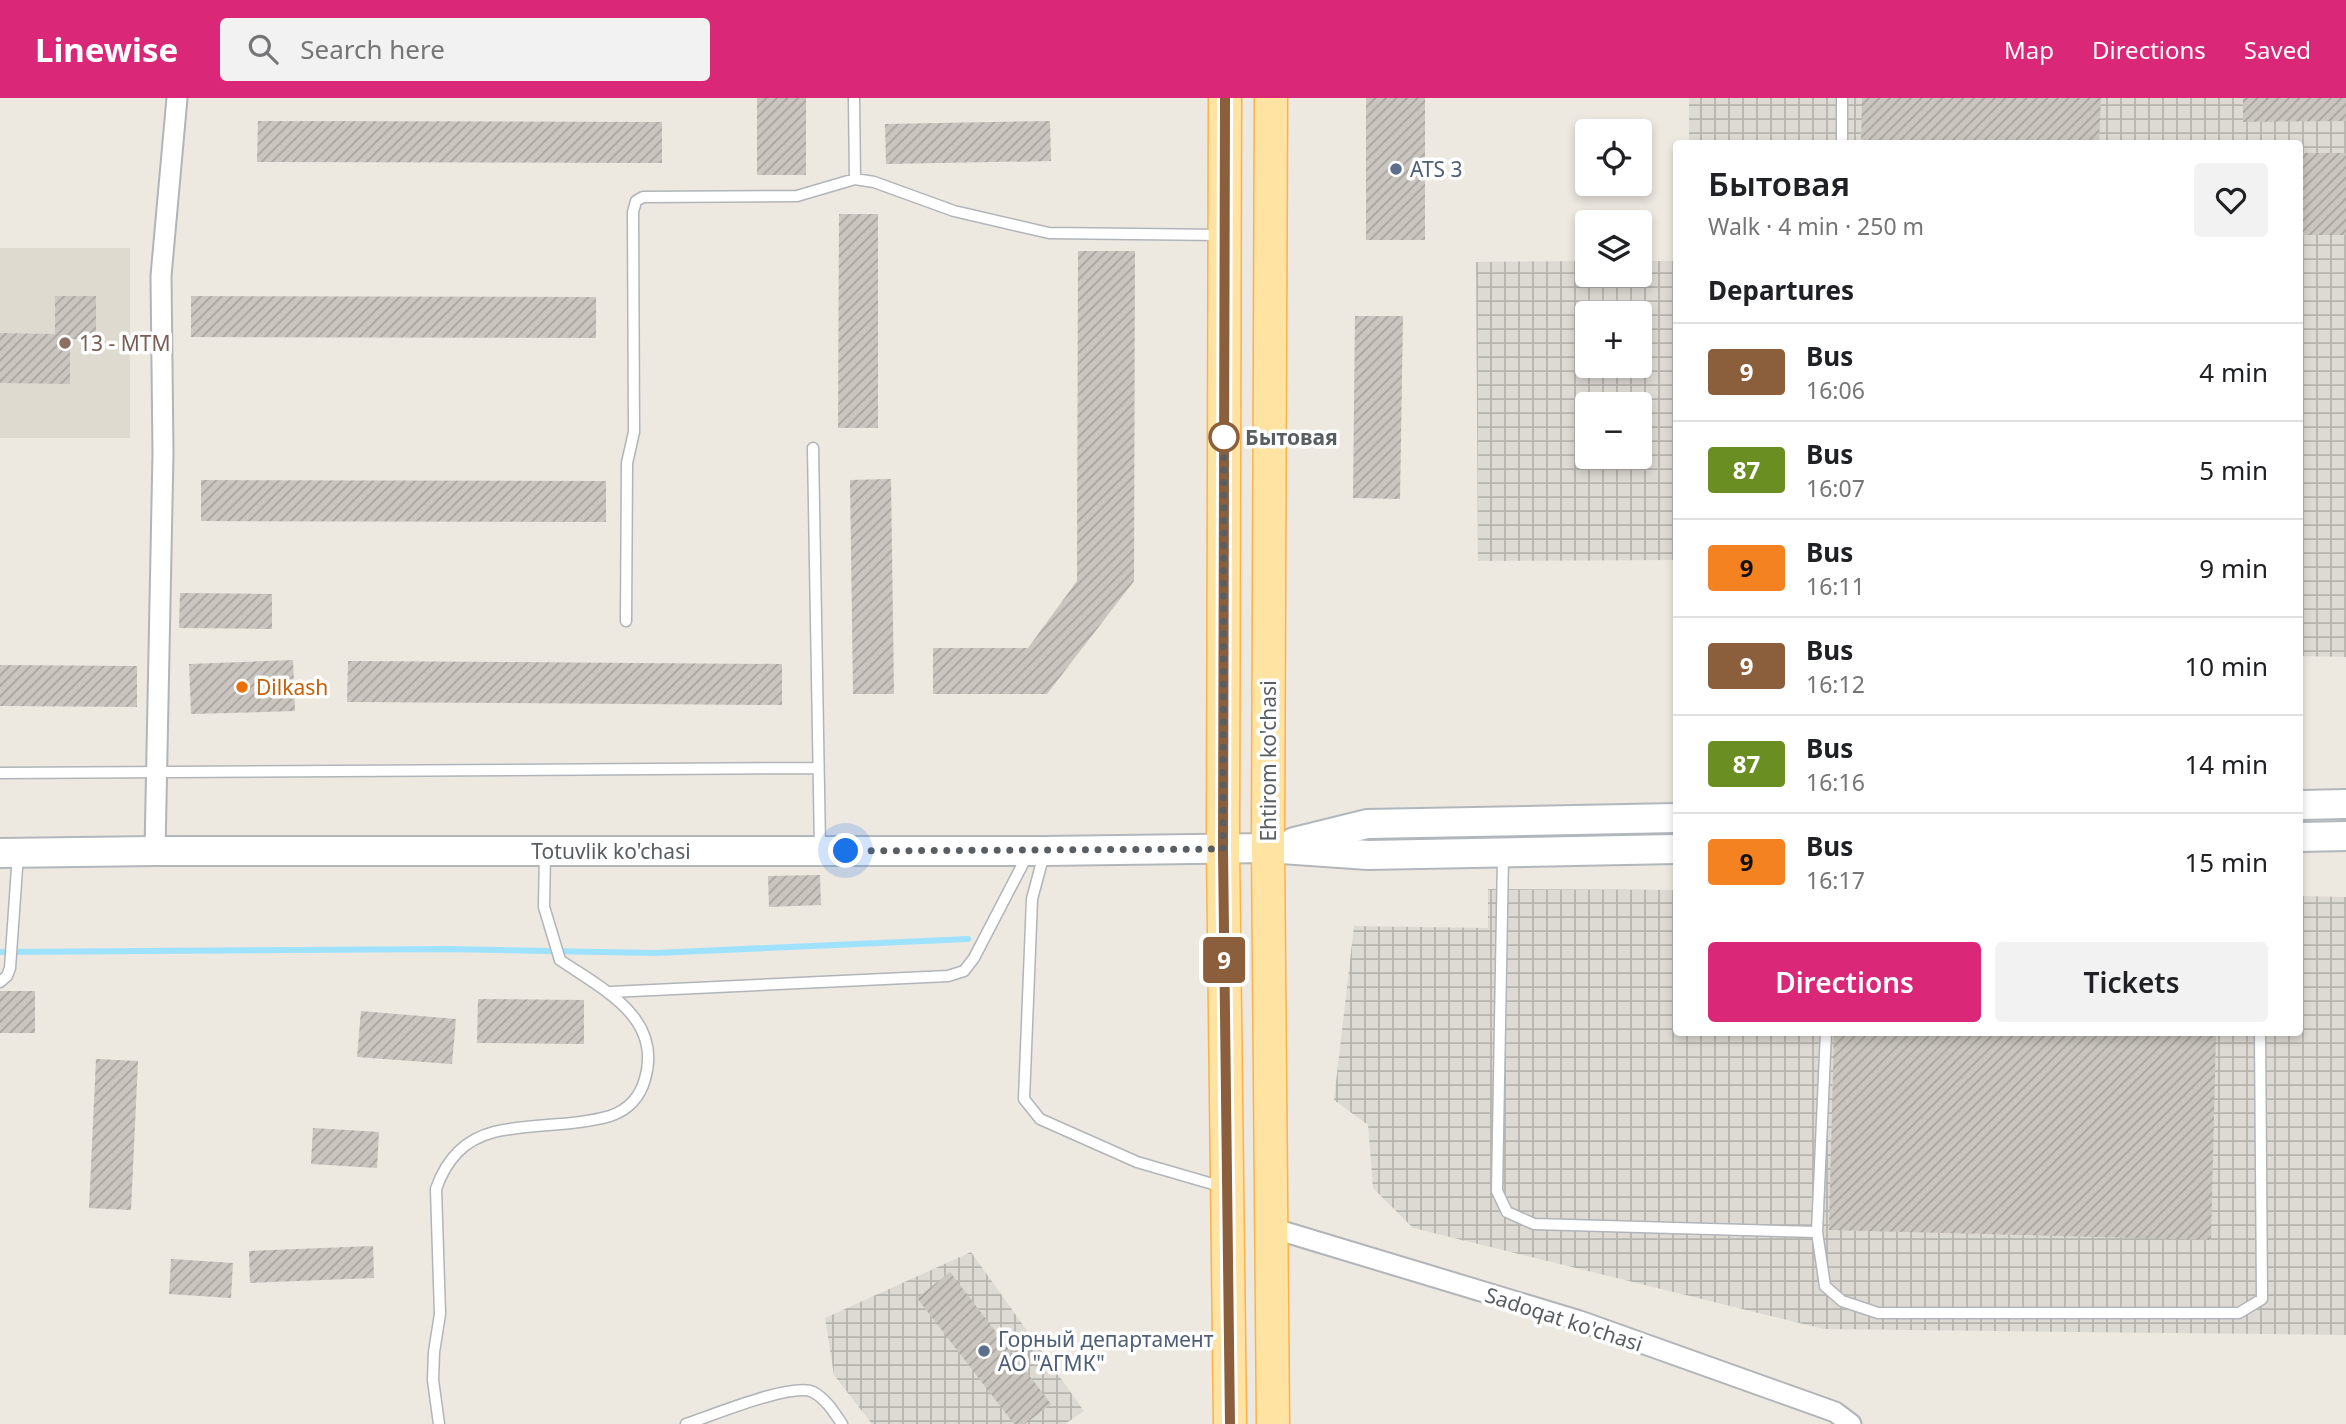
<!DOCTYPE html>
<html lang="en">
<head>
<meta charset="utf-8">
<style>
	:root { --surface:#fff; --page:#f2f2f2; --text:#202124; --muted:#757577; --line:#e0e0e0; --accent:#db2777 }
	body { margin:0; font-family:"Noto Sans",sans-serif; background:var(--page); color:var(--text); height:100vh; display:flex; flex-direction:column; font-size:26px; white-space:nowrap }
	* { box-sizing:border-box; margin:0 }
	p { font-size:23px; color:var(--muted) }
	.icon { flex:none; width:38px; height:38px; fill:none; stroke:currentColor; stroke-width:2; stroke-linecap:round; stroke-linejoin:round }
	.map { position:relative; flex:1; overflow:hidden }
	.sheet { position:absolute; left:1673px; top:42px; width:630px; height:896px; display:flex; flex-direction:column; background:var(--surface); border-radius:7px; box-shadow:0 4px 10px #0003 }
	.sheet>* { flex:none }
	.badge { padding:0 14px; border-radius:5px; font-size:24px; line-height:46px }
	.buttons { position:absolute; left:1575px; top:21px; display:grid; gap:14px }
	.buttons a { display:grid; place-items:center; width:77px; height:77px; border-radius:7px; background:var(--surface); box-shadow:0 4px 10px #0003; font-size:35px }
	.you { position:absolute; width:35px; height:35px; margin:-18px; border:5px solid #fff; border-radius:50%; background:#1a73e8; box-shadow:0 0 0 10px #1a73e833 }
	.map>.badge { position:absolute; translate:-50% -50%; box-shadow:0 0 0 4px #fff }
	h2 { padding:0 35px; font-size:26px; line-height:63px }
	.round { display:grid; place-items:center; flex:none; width:74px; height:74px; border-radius:7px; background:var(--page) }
	.summary { display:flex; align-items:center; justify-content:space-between; height:119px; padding:0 35px }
	h1 { font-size:33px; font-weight:600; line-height:52px }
	.action { display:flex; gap:14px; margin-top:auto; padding:14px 35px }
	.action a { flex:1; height:80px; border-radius:7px; background:var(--accent); color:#fff; font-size:28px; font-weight:600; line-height:80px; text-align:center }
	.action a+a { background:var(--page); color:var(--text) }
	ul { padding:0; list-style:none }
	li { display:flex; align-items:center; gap:21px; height:98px; padding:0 35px; border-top:2px solid var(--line) }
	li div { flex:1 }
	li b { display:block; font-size:26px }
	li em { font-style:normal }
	li .badge { min-width:77px; font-weight:700; text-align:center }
	header { display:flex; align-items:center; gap:42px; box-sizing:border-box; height:98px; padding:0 35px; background:var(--accent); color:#fff }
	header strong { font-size:33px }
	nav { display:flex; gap:38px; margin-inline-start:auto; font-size:24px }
	.search { width:490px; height:63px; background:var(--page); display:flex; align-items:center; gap:18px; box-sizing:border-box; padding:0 24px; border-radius:7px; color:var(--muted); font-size:26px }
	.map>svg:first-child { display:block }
	.industrial { fill:url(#industrial-grid); fill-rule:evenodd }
	.education { fill:#dfdad0 }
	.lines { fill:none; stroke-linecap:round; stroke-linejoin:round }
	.stream { stroke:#9ee2ff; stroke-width:6 }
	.building { fill:url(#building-hatch) }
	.lane-casing { stroke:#b1b5b9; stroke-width:13 }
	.street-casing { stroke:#b1b5b9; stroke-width:23 }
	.secondary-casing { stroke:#b2b7bc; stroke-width:32 }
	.primary-casing { stroke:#fdb149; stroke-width:35 }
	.lane { stroke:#fff; stroke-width:10 }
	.street { stroke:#fff; stroke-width:19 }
	.secondary { stroke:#fff; stroke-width:28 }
	.primary { stroke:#ffe3a3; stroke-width:32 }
	.line-casing { stroke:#fff; stroke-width:16 }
	.line { stroke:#8b5e3c; stroke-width:10 }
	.walk { stroke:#595e62; stroke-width:7; stroke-dasharray:0 12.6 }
	.service-dot { fill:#5c6f8a; stroke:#fff; stroke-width:2.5 }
	.education-dot { fill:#8d6e63; stroke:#fff; stroke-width:2.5 }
	.stop-dot { fill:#fff; stroke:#8b5e3c; stroke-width:3.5 }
	.food-dot { fill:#e8710a; stroke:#fff; stroke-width:2.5 }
	.labels { text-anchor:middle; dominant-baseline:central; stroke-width:7; stroke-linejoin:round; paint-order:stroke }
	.service-label { font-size:21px; fill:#4e5e75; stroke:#fff; text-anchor:start }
	.education-label { font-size:21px; fill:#785e54; stroke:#fff; text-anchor:start }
	.stop-label { font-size:21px; font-weight:bold; fill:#595e62; stroke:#fff; text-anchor:start }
	.food-label { font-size:21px; fill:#c56008; stroke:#fff; text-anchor:start }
	.street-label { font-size:21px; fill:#595e62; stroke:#fff }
</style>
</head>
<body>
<header>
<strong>Linewise</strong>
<div class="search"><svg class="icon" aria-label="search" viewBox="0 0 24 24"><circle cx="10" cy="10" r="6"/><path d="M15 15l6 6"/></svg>Search here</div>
<nav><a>Map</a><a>Directions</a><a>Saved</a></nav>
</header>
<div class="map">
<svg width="2346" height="1326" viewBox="0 0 2346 1326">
	<defs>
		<pattern id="industrial-grid" width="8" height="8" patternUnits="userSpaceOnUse" patternTransform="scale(1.75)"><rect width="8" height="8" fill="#dddad4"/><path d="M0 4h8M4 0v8" fill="none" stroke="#b6b4af"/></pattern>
		<pattern id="building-hatch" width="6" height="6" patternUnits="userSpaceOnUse" patternTransform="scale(1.75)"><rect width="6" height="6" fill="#cac5bf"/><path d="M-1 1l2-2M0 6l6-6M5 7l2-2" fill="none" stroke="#a7a39f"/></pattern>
	</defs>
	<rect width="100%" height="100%" fill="#ede8e0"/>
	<!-- industrial -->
	<path class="industrial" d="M 1689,0 L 2346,0 L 2346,559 L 2300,558 L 2300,46 L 1689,45 Z
		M 1587,163 L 1587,177 L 1640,177 L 1640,163 L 1676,163 L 1676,462 L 1478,463 L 1476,164 ZM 1640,215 L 1640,268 L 1587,268 L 1587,215 ZM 1587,306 L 1640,306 L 1640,359 L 1587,359 Z
		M 1488,791 L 1676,792 L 1676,934 L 2300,934 L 2300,798 L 2346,799 L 2346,1237 L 1824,1231 L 1413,1130 L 1373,1090 L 1368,1027 L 1334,1002 L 1354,828 L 1488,830 Z
		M 971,1154 L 1084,1313 L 1065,1326 L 872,1326 L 834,1277 L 825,1220 Z"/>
	<!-- education -->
	<path class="education" d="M 0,150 L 130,150 L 130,340 L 0,340 Z"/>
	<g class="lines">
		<!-- stream -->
		<path class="stream" d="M 0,854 L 448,851 L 655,855 L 968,841"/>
	</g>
	<!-- building -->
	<path class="building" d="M 757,0 L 806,0 L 806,77 L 757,77 Z
		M 1366,0 L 1425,0 L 1425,142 L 1366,142 Z
		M 1862,0 L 2101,0 L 2099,46 L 1861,46 Z
		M 2243,0 L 2346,0 L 2346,23 L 2243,24 Z
		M 258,23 L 662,24 L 662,65 L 257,64 Z
		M 1050,23 L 1051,63 L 886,66 L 885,26 Z
		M 2300,55 L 2346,55 L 2346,137 L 2300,137 Z
		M 839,116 L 878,116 L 878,330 L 838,330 Z
		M 1078,153 L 1135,153 L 1134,483 L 1047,596 L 933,596 L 933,550 L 1028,550 L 1077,483 Z
		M 55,198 L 96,198 L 96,241 L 70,241 L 70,286 L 0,285 L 0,235 L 55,236 Z
		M 191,198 L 596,199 L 596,240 L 191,239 Z
		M 1355,218 L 1403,218 L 1400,401 L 1353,400 Z
		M 891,381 L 894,596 L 853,596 L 850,382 Z
		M 201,382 L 606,383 L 606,424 L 201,423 Z
		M 180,495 L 272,496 L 272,531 L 179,530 Z
		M 293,562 L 295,613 L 191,616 L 189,566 Z
		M 348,563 L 782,566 L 782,607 L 347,604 Z
		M 0,567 L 137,568 L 137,609 L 0,608 Z
		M 820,777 L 821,807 L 769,809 L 768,778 Z
		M 0,893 L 35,893 L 35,935 L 0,935 Z
		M 478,901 L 584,902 L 584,946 L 477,945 Z
		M 361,913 L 456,921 L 452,966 L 357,959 Z
		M 1834,934 L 2216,934 L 2211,1142 L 1829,1132 Z
		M 96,961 L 138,963 L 131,1112 L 89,1110 Z
		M 313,1030 L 379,1034 L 377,1070 L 311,1066 Z
		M 373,1148 L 374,1180 L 250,1185 L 249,1153 Z
		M 171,1161 L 233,1165 L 231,1200 L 169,1196 Z
		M 950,1174 L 1051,1306 L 1025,1326 L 1014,1326 L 917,1200 Z"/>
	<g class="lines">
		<!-- lane casing -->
		<g class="lane-casing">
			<path id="lane" d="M 854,0 L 855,81
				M 1842,46 L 1842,0
				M 813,350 L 820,749
				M 626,523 L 627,365 L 634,334 L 633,114 L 636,103 L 643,99 L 797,98 L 855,81 L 874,84 L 954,113 L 1049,135 L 1220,137
				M 0,675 L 818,670
				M 1044,756 L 1032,801 L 1024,1001 L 1040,1021 L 1137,1064 L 1223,1089
				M 1503,758 L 1497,1093 L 1507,1114 L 1534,1126 L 1817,1134
				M 0,884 L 7,878 L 10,870 L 18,756
				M 611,894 L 948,878 L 964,873 L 974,860 L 1028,756
				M 1826,934 L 1817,1134 L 1825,1188 L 1842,1203 L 1878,1215 L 2239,1215 L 2262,1201 L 2260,934
				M 439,1326 L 433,1282 L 434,1254 L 440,1216 L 436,1091 C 446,1062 463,1042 494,1034 C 531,1025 572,1029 610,1018 C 628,1012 640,999 645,981 C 663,919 602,891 560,862 L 544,809 L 545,754
				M 686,1326 C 711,1318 792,1284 813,1294 C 826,1301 834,1314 842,1326"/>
		</g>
		<!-- street casing -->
		<g class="street-casing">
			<path id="street" d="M 155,753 L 163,355 L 161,178 L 177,0
				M 1272,1130 L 1580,1223 L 1835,1314 L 1851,1326"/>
		</g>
		<!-- secondary casing -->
		<g class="secondary-casing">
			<g id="secondary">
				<path d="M 2300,707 L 2346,706"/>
				<path d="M 2300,739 L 2346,738"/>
				<path d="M 1294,744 L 1367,726 L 1676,720"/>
				<path id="s1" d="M 0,755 L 155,753 L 1045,753 L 1268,750 L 1368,757 L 1676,751"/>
			</g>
		</g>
		<!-- primary casing -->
		<g class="primary-casing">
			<path id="primary" d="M 1225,0 L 1223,751 L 1230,1326
				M 1271,0 L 1268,750 L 1273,1326"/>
		</g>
		<!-- lane -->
		<use href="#lane" class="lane"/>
		<!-- street -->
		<use href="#street" class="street"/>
		<!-- secondary -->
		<use href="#secondary" class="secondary"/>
		<!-- primary -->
		<use href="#primary" class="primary"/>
	</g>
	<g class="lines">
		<!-- line casing -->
		<g class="line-casing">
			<path id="line" d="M 1225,0 L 1223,751 L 1230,1326"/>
		</g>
		<!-- line -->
		<use href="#line" class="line"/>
		<!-- walk -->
		<path class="walk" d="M 846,753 L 1223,751 L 1224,332 L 1224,339"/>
	</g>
	<!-- markers -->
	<g class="service-dot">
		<circle cx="1396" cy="71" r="7"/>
		<circle cx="984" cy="1253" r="7"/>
	</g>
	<circle class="education-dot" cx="65" cy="245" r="7"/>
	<circle class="stop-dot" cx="1224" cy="339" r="14"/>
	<circle class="food-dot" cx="242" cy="589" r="7"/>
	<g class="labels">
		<!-- service labels -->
		<g class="service-label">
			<text x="1410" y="71">ATS 3</text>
			<text x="998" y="1241">Горный департамент<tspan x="998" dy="24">АО "АГМК"</tspan></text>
		</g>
		<!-- education labels -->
		<g class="education-label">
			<text x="79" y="245">13 - MTM</text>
		</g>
		<!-- stop labels -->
		<g class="stop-label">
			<text x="1245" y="339">Бытовая</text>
		</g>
		<!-- food labels -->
		<g class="food-label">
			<text x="256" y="589">Dilkash</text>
		</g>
		<!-- street labels -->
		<g class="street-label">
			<text transform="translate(1268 663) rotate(-90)">Ehtirom ko'chasi</text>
			<text stroke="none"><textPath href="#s1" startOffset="611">Totuvlik ko'chasi</textPath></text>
			<text transform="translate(1564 1221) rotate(18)">Sadoqat ko'chasi</text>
		</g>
	</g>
</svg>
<div class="buttons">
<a><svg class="icon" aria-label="locate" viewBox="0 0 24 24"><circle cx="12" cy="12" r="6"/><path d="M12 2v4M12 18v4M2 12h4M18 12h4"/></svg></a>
<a><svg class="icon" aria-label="layers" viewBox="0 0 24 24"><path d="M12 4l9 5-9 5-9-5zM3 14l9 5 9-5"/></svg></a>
<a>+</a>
<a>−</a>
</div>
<div class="you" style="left:846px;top:753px"></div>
<b class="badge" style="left:1224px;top:862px;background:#8b5e3c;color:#fff">9</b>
<section class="sheet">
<div class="summary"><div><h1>Бытовая</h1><p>Walk · 4 min · 250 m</p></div><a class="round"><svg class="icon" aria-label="heart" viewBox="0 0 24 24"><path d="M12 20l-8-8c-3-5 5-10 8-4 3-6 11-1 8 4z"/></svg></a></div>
<h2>Departures</h2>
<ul>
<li><span class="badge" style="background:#8b5e3c;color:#fff">9</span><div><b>Bus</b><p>16:06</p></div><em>4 min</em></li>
<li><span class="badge" style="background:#6b8e23;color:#fff">87</span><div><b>Bus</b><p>16:07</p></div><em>5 min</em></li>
<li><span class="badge" style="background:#f58220;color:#111">9</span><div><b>Bus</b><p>16:11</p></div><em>9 min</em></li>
<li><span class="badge" style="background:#8b5e3c;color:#fff">9</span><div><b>Bus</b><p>16:12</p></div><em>10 min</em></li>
<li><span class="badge" style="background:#6b8e23;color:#fff">87</span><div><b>Bus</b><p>16:16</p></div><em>14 min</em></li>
<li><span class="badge" style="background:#f58220;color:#111">9</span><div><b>Bus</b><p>16:17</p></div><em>15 min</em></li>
</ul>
<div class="action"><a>Directions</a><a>Tickets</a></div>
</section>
</div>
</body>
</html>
